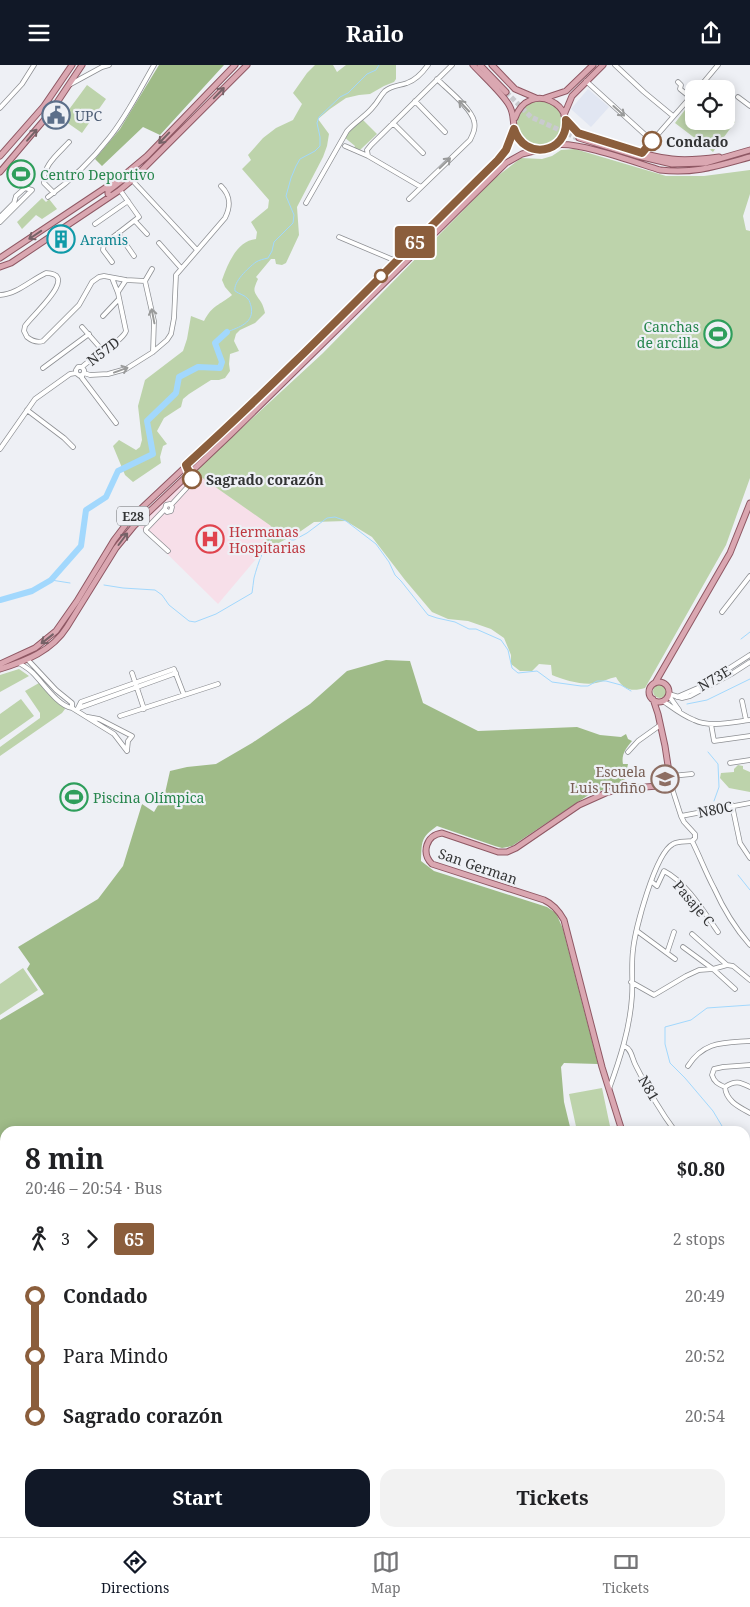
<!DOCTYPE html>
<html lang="en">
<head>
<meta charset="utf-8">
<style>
	:root { --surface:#fff; --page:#f2f2f2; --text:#202124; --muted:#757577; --line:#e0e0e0; --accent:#111827 }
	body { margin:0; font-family:"Noto Serif",serif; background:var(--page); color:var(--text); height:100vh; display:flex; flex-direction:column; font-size:19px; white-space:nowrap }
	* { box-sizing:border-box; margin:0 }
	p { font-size:16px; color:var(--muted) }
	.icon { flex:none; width:28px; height:28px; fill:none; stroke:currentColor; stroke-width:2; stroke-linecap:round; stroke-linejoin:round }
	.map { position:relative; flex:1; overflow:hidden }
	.panel { position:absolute; left:0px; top:1061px; width:750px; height:411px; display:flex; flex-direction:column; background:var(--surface); border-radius:15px 15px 0 0; box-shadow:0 2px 12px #0003 }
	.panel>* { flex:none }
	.badge { padding:0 10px; border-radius:4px; font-size:18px; line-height:32px }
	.tools { position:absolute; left:685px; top:15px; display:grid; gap:10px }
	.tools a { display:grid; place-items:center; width:50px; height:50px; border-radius:10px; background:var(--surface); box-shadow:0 2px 12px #0003; font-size:25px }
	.map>.badge { position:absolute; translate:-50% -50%; box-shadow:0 0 0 2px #fff }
	.legs { display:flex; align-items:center; gap:8px; height:55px; padding:0 25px; font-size:16px }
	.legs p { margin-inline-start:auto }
	.head { display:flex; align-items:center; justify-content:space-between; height:85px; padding:0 25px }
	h1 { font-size:28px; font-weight:700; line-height:38px }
	.cta { display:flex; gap:10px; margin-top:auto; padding:10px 25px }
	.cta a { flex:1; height:58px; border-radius:15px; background:var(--accent); color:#fff; font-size:20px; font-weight:700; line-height:58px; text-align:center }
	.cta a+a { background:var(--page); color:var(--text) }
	ul { padding:0 25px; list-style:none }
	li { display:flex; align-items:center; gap:18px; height:60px; font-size:19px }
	li i { display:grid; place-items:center; width:8px; height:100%; margin:0 6px; background:currentColor }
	li i::after { content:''; width:12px; height:12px; margin:-6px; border:4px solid; border-radius:50%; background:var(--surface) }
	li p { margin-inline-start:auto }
	li:first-child i { background:linear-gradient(#0000 50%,currentColor 0) }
	li:last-child i { background:linear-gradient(currentColor 50%,#0000 0) }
	header { display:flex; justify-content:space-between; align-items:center; height:65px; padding:0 25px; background:var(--accent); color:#fff; font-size:22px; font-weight:700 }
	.dock { display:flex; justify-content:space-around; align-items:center; height:70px; border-top:1px solid var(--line); background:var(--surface); font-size:14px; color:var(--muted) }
	.dock a { display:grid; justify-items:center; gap:2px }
	.dock .on { color:var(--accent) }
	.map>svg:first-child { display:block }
	.built { fill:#e1e6f2 }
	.medical { fill:#f7dfe9 }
	.green { fill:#bdd3ab }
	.forest { fill:#9fbb88 }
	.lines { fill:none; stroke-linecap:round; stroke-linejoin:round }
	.stream { stroke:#a2d8fd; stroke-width:1 }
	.river { stroke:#a2d8fd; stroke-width:6 }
	.major-tunnel { stroke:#c9cacf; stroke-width:5; stroke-dasharray:5 2.5; stroke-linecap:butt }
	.minor-casing { stroke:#8d8f93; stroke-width:5.5 }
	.major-casing { stroke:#8f5864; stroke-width:7 }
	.minor { stroke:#fff; stroke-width:4 }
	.major { stroke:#daa7b1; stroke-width:5 }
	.oneway { stroke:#766267 }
	.oneway2 { stroke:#999a9a }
	.line-1-casing { stroke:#fff; stroke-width:11 }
	.line-1 { stroke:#8b5e3c; stroke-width:8 }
	.stop-1-dot { fill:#fff; stroke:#8b5e3c; stroke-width:2.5 }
	.labels { text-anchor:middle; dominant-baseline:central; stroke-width:4.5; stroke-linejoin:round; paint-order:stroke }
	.shield { fill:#eef0f5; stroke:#6b6c6f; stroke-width:1 }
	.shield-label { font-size:12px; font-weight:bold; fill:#333435 }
	.service-label { font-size:14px; fill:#4e5e75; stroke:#eef0f5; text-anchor:start }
	.stop-label { font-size:14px; font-weight:bold; fill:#333435; stroke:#eef0f5; text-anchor:start }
	.leisure-label { font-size:14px; fill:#27864d; stroke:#eef0f5; text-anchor:start }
	.culture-label { font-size:14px; fill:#0d838f; stroke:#eef0f5; text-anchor:start }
	.street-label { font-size:14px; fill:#333435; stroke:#eef0f5 }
	.health-label { font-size:14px; fill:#be3a42; stroke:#eef0f5; text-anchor:start }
	.education-label { font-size:14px; fill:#785e54; stroke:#eef0f5; text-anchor:end }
</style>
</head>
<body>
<header><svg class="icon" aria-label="menu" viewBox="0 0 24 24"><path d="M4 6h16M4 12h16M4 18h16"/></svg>Railo<svg class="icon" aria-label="share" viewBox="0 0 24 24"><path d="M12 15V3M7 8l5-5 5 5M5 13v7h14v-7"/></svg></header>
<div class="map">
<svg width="750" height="1472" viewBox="0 0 750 1472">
	<rect width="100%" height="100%" fill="#eef0f5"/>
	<!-- built -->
	<path class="built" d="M 588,24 L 609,42 L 591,62 L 571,44 Z"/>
	<!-- medical -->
	<path class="medical" d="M 194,407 L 272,461 L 262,487 L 218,539 L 139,461 Z"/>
	<!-- green -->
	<path class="green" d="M 315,0 L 333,0 L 337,7 L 346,0 L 396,0 L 396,14 L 394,17 L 384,21 L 370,29 L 359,30 L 346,33 L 330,44 L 318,54 L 329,69 L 327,81 L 323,92 L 297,142 L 299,170 L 286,198 L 282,200 L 276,199 L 275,194 L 271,194 L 256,212 L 258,214 C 252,227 254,226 261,237 C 263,240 264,244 265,248 L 255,258 L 240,265 L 236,269 L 234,276 L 239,286 L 230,289 L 229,299 L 230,306 L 225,313 L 219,315 L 211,315 L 189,329 L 183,334 L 181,342 L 164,353 L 157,366 L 167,379 L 163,381 L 160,392 L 161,398 L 133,417 L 125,410 L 113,381 L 119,375 L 136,385 L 140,382 L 142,375 L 138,341 L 145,315 L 183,286 L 187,274 L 191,251 L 204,256 C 213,239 219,241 232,230 L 225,222 L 222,215 C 228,198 237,176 256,174 L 257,167 L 251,157 L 268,143 L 269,135 L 242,104 L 251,95 L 248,90 L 263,73 L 276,63 L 293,55 L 302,39 L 293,28 L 307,8 Z
		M 87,20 L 106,34 L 82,68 L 62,54 Z
		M 694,33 L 694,56 L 726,56 L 726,50 L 735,57 L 713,87 L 675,58 Z
		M517 59a23 23 0 1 1 46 0a23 23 0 1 1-46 0Z
		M 361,53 L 377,69 L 360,85 L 354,83 L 355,81 L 344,72 Z
		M 575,84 L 666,111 L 704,111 L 750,105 L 750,129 L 743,151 L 746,165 L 750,166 L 750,413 L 726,480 L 645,623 C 632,627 623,625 616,612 C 609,613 603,617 596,618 C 585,621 563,615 552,610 L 551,600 L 539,599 L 532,606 L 520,606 L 511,599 L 511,590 L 504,573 L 491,564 L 468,556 L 448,554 L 432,547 L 405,515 L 372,472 L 346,456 L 314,457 L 301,466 L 262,487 L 271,461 L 194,407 L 323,288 L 495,113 L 521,93 L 542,94 L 552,91 L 561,85 Z
		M 42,133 L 46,137 L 49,134 L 57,144 L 42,154 L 36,150 L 22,164 L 17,157 Z
		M 19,604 L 29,611 L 0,627 L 0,610 Z
		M 39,618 L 63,640 L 65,644 L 62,648 L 0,691 L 0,682 L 40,653 L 40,648 L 25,626 Z
		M653 626a7 7 0 1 1 14 0a7 7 0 1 1-14 0Z
		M 21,634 L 34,651 L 0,675 L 0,649 Z
		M 738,700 L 743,701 L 743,704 L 750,707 L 750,727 L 729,723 L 720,713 L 721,708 L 734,707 L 734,704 Z
		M 23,903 L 38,925 L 0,950 L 0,919 Z
		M 602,1023 L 611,1066 L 577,1066 L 569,1029 Z"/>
	<!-- forest -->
	<path class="forest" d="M 159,0 L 224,0 L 160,70 L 143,62 L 102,101 L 95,94 L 120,64 Z
		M 386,595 L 410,596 L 423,638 L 478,666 L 577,662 L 600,670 L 621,672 L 626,669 L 628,674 L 632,676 C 626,683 621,690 623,699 L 628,699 L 624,718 L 590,729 L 512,781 L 502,783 L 495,781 L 437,761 C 420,773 422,777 421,796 L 434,806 L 547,842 L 556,848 L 563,864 L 598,999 L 564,998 L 561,1002 L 564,1037 L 571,1066 L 5,1066 L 5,1294 L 0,1294 L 0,955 L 44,929 L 27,904 L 30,899 L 18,882 L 98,834 L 123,801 L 142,739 L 154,747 L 165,728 L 170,706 L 187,702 L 216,699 L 252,678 L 310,639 L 347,606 Z
		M 289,1468 L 420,1468 L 419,1472 L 293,1472 Z"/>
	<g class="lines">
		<!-- stream -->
		<path class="stream" d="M 227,267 C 239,262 255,258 251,241 C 250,239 250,236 248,234 C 245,230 239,229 235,226 C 233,217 248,203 256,197 C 259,195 264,194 268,193 L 272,186 L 274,177 L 293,158 L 294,150 L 286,131 L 291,113 L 296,101 L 300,94 L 315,86 L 320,81 L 320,72 L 317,58 L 319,52 L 340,32 L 348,28 L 367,9 L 376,5 L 379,0
			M 51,515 L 70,518
			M 104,520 L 123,523 L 155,525 L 162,530 L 169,540 L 189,556 L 195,557 L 216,549 L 252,528 C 253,523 253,518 254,513 C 258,498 264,480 275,469 L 282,468 L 291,475 L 294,475 L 307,468 L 327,453 L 335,452 L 346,456 L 376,479 L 389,497 L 395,510 L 401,516 L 428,550 L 437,553 L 455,557 L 469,564 L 476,564 L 501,575 L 508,585 L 512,603 L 518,608 L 537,606 L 552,617 L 581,621 L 588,621 L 597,616 L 606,616 L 621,620 L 631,626
			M 741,574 L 750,567
			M 687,639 L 707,635 L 750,614
			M 708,687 L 718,699 L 719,722 L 714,736
			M 738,810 L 750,825
			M 725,1066 L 713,1046 L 685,1013 L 670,998 L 665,979 L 665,962 L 691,955 L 707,943 L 750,940
			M 745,1089 L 750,1093
			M 0,1220 L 3,1220 L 5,1224
			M 0,1283 L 5,1286
			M 0,1409 L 5,1399
			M 334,1468 L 339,1472"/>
		<!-- river -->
		<path class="river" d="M 0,535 L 32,526 L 51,515 L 81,481 L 86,445 L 106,432 L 118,406 L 153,389 L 147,356 L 176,328 L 179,312 L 198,302 L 220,303 L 222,297 L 215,278 L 227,267"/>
		<!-- major-tunnel -->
		<path class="major-tunnel" d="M 506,27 L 531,52 L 579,74"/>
		<!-- minor casing -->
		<g class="minor-casing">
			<path id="minor" d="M 615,0 L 644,27 L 673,51
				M 586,16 L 652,76
				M 678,17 L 681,20 L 680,24 L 690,32
				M 704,17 L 713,22
				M 69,20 L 102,2 L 109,0
				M 698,24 L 718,0
				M 738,32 L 750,41
				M 415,36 L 445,67
				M 0,43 L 22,19 L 34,0
				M 393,58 L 423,88
				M 345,81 L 368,91 L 421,122
				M 644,88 L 652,76 L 694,28
				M 368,91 L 367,85 L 371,80 L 452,0
				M 132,115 L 197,185
				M 54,128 L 44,118 C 42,101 58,89 69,77
				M 48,132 C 70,116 92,95 109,73 C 127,51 140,24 154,0
				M 409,134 L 470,75 C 473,69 476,63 474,56 C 471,43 447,24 437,14
				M 306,138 L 347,66 C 355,57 366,51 373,42 C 378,37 380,31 385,26 C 393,20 399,21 407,18 C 416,15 423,7 428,0
				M 0,152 L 14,138 L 16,131 L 25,123 L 32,125 L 0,157
				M 135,156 L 147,169
				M 95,159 L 128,136
				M 118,168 L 134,191
				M 339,172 L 396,196
				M 159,178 L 181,203
				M 112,197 L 103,185 L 104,179 L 139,152 L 120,125
				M 152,204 L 145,216 L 154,256 L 153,287
				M 118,227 L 126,215
				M 0,230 C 17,229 31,215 46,208 C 81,209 30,252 25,261 L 24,266 L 27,272 C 32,276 37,278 43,276 L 79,240 L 92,217 L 99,212 L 104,211 L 126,215 L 145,216
				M 103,251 L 119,234
				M 82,262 L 103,286
				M 82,302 C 92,292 122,277 126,266 L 118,228 L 112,213
				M 43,303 L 89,269
				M 84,308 L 84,305 L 82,302 L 78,302 L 76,305 L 76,308 L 80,311 L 84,308 L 90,310 L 108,309 L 126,304 L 153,287 L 167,275 L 171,269 L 174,253 L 176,210 L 225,153 C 231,141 231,131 221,121
				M 82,311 L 82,313 L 116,358
				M 27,345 L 64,373 L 73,382
				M 0,384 L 35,334 L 70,309 L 76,308
				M 171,440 L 193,416 L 191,407
				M 165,444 L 167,447 L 171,446 L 172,442 L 170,439 L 166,440 L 165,444 L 146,464 L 146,466 L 168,486
				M 722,547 L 750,511
				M 28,595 L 56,625 L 72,638 L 72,643
				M 19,598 C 24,601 29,604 33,608 C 43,618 58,641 72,643 L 114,669 L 127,686
				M 132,608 L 144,644
				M 669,629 L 682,633 L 690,631 L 733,608 L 750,597
				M 669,631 L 679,645
				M 677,632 L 700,622 L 750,590
				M 663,636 C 673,643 683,651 694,655 C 710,663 733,657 750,655
				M 742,636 L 746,655
				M 78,643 L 81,637 L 174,604 L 184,630
				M 79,643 L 176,608
				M 120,651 L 218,619
				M 88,652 L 99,654 L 132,671 L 128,676 L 127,686
				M 711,659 L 714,676 L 750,671
				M 628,687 L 638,676 L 659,661
				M 730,698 L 750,695
				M 671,711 L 692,709
				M 671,720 L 681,751 L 684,757 L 695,769 L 695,773 L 692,776
				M 732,740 L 740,778 L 750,793
				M 681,751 L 750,738
				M 692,776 C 700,792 706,808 714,823 C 723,843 735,863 750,880
				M 652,817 L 657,821 L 664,806 C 686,817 704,847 718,867
				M 637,866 L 675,894
				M 692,869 L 727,900
				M 683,882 L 713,904 L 735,924
				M 667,888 L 674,867
				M 631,917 L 654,930 L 686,911 L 699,905 L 713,904 L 727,900 L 733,901 L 750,915
				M 624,981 C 632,984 632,994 636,1001 C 647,1023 660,1046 675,1066
				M 688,1001 C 704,976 723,978 750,976
				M 725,1022 C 718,1019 714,1017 712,1010 L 714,1004 L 723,1002 L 750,1000
				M 725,1022 C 726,1036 739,1042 750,1048
				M 725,1022 C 735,1015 740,1017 750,1022
				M 609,1024 C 620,994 630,963 632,931 C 633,916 631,901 633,885 C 635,865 655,788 673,779 C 678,776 685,777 692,776
				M 746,1161 L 750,1161
				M 745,1166 L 750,1173
				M 745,1199 L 750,1196
				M 745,1235 L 750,1232
				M 745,1270 L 750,1267
				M 745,1273 L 750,1280
				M 745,1307 L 750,1303
				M 0,1310 L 5,1313
				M 0,1321 L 5,1321
				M 747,1331 L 750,1339
				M 745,1406 L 750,1412
				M 152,1468 L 154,1472
				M 469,1468 L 472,1472
				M 522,1468 L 524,1472
				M 621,1468 L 649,1472
				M 655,1468 L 657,1472
				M 681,1468 L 683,1472
				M 708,1468 L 710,1472
				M 737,1468 L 738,1472
				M 123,1472 L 123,1468
				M 172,1472 L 182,1468
				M 503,1472 L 516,1468
				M 578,1472 L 591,1468"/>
		</g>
		<!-- major casing -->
		<g class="major-casing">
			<path id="major" d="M 473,0 C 483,11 502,28 509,40 C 515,50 512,56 515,66 C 518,79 531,87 544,85 C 552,83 559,79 563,72 C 580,40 529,14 515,53
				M 480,0 L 506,27
				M 492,0 L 515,24 L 536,33
				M 545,33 L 566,26 L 593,0
				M 564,50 L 572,31 L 603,0
				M 567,57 L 578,68 L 585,71
				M 579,73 L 638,91 L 672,99 L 705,98 L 750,85
				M 593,74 C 619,81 645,91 672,94 C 688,96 704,94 719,92
				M 556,80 C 577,76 637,98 660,105 C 695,109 717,101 750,92
				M 0,91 L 44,41 L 72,0
				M 0,107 L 50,48 L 82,0
				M 110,131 L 108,129 L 108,126 L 125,113
				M 0,193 L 123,111 L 147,91 L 235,0
				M 0,202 L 11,198 L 120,125 L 132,115 L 247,0
				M 0,599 L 35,583 L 56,566 L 77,536 L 114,475 L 130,454 L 280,313 L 396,196 L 498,95 L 506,85 L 514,64
				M 0,604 C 26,596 52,586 67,562 L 116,483 L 134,461 L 230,370 L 506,98 L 522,89 L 538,85
				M649 627a10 10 0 1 1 20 0a10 10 0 1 1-20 0Z
				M 655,618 L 730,488 L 750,438
				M 644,1066 L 622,1066 L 602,1002 L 564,855 C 559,846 553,839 544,835 L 432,799 C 421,788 426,770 442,768 L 498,787 L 507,787 L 516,783 L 579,740 L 608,727 L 632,723 L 671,720 L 665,681 L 658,649 L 653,634
				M 745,1224 L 750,1231"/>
		</g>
		<!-- minor -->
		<use href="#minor" class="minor"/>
		<!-- major -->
		<use href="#major" class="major"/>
	</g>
	<!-- one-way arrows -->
	<defs><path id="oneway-shaft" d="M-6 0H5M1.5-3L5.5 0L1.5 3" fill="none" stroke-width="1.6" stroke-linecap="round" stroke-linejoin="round" transform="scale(1.25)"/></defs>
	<g class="oneway">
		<use href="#oneway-shaft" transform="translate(219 28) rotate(-46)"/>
		<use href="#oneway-shaft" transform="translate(32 70) rotate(-49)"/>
		<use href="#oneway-shaft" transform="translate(164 73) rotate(134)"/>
		<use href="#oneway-shaft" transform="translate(35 170) rotate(146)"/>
		<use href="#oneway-shaft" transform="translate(123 474) rotate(-53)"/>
		<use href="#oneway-shaft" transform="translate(47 574) rotate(142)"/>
	</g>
	<g class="oneway2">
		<use href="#oneway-shaft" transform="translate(464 41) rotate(-133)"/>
		<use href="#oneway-shaft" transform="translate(619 46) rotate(42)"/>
		<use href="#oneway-shaft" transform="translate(445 98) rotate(-44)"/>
		<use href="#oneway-shaft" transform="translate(153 251) rotate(-101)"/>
		<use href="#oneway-shaft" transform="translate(121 305) rotate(-20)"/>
	</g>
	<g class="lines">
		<!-- line-1 casing -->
		<g class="line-1-casing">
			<path id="line-1" d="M 192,414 L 186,400 C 294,302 394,197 498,95 L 506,85 L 514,64 C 524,96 568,89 566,55 L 578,68 L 642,88 L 652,76"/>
		</g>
		<!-- line-1 -->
		<use href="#line-1" class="line-1"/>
	</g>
	<!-- icons -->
	<defs>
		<g id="civic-ring" transform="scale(1.4375)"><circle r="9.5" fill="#eef0f5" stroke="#5c6f8a" stroke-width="1.5"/><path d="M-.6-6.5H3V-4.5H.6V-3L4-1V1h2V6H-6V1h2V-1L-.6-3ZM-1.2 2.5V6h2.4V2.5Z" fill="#5c6f8a"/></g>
		<g id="stadium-ring" transform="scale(1.4375)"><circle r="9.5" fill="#eef0f5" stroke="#2e9e5b" stroke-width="1.5"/><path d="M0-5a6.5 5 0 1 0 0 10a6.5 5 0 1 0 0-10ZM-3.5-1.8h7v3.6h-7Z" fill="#2e9e5b"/></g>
		<g id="building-ring" transform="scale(1.4375)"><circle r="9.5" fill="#eef0f5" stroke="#0f9aa8" stroke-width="1.5"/><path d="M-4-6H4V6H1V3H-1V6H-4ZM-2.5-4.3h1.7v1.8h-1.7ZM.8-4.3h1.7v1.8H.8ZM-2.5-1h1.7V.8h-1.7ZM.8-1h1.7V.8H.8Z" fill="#0f9aa8"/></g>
		<g id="hospital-ring" transform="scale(1.4375)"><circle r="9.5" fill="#eef0f5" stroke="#e0444e" stroke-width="1.5"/><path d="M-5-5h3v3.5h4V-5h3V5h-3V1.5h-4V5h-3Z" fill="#e0444e"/></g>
		<g id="school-ring" transform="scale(1.4375)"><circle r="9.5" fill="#eef0f5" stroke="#8d6e63" stroke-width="1.5"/><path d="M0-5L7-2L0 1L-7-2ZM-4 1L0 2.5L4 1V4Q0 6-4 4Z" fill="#8d6e63"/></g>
	</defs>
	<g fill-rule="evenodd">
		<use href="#civic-ring" x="56" y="50"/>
		<use href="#stadium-ring" x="21" y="109"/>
		<use href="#building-ring" x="61" y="174"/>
		<use href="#stadium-ring" x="718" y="269"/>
		<use href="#hospital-ring" x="210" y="474"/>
		<use href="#school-ring" x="665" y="714"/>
		<use href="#stadium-ring" x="74" y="732"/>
	</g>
	<!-- markers -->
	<g class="stop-1-dot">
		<circle cx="652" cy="76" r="9"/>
		<circle cx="381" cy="211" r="6"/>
		<circle cx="192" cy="414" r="9"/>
	</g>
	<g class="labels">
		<!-- shield labels -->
		<rect class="shield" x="117" y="441.5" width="32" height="19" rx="4"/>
		<g class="shield-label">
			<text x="133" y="451">E28</text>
		</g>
		<!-- service labels -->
		<g class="service-label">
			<text x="75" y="50">UPC</text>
		</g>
		<!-- stop labels -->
		<g class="stop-label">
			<text x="666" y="76">Condado</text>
			<text x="206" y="414">Sagrado corazón</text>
		</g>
		<!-- leisure labels -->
		<g class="leisure-label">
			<text x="40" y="109">Centro Deportivo</text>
			<text x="699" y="261" text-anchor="end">Canchas<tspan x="699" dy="16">de arcilla</tspan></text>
			<text x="93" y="732">Piscina Olímpica</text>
		</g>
		<!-- culture labels -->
		<g class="culture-label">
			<text x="80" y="174">Aramis</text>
		</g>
		<!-- street labels -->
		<g class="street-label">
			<text transform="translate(103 286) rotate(-37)">N57D</text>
			<text transform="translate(714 613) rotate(-31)">N73E</text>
			<text transform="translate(715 744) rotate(-11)">N80C</text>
			<text transform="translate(478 801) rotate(19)">San German</text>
			<text transform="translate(694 838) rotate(50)">Pasaje C</text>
			<text transform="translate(649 1023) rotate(60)">N81</text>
		</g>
		<!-- health labels -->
		<g class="health-label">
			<text x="229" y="466">Hermanas<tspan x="229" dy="16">Hospitarias</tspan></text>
		</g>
		<!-- education labels -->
		<g class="education-label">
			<text x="646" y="706">Escuela<tspan x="646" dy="16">Luis Tufiño</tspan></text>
		</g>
	</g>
</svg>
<div class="tools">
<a><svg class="icon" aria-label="locate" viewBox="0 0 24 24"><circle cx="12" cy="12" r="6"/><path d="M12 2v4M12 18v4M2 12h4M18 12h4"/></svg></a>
</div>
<b class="badge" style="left:415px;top:177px;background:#8b5e3c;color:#fff">65</b>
<section class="panel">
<div class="head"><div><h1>8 min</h1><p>20:46 – 20:54 · Bus</p></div><b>$0.80</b></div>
<div class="legs"><svg class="icon" aria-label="walk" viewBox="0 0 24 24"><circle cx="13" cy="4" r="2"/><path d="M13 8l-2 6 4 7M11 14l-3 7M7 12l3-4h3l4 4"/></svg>3<svg class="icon" aria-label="forward" viewBox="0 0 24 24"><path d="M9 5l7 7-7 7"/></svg><b class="badge" style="background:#8b5e3c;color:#fff">65</b><p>2 stops</p></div>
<ul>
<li><i style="color:#8b5e3c"></i><b>Condado</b><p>20:49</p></li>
<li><i style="color:#8b5e3c"></i><span>Para Mindo</span><p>20:52</p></li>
<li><i style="color:#8b5e3c"></i><b>Sagrado corazón</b><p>20:54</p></li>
</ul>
<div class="cta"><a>Start</a><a>Tickets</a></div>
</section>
</div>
<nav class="dock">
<a class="on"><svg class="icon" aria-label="directions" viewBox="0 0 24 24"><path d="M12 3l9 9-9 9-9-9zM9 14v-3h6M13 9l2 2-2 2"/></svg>Directions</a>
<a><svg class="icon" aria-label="map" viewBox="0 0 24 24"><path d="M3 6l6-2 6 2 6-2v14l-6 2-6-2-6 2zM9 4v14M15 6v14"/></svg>Map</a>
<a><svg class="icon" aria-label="tickets" viewBox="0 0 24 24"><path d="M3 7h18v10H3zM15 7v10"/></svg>Tickets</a>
</nav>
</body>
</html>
